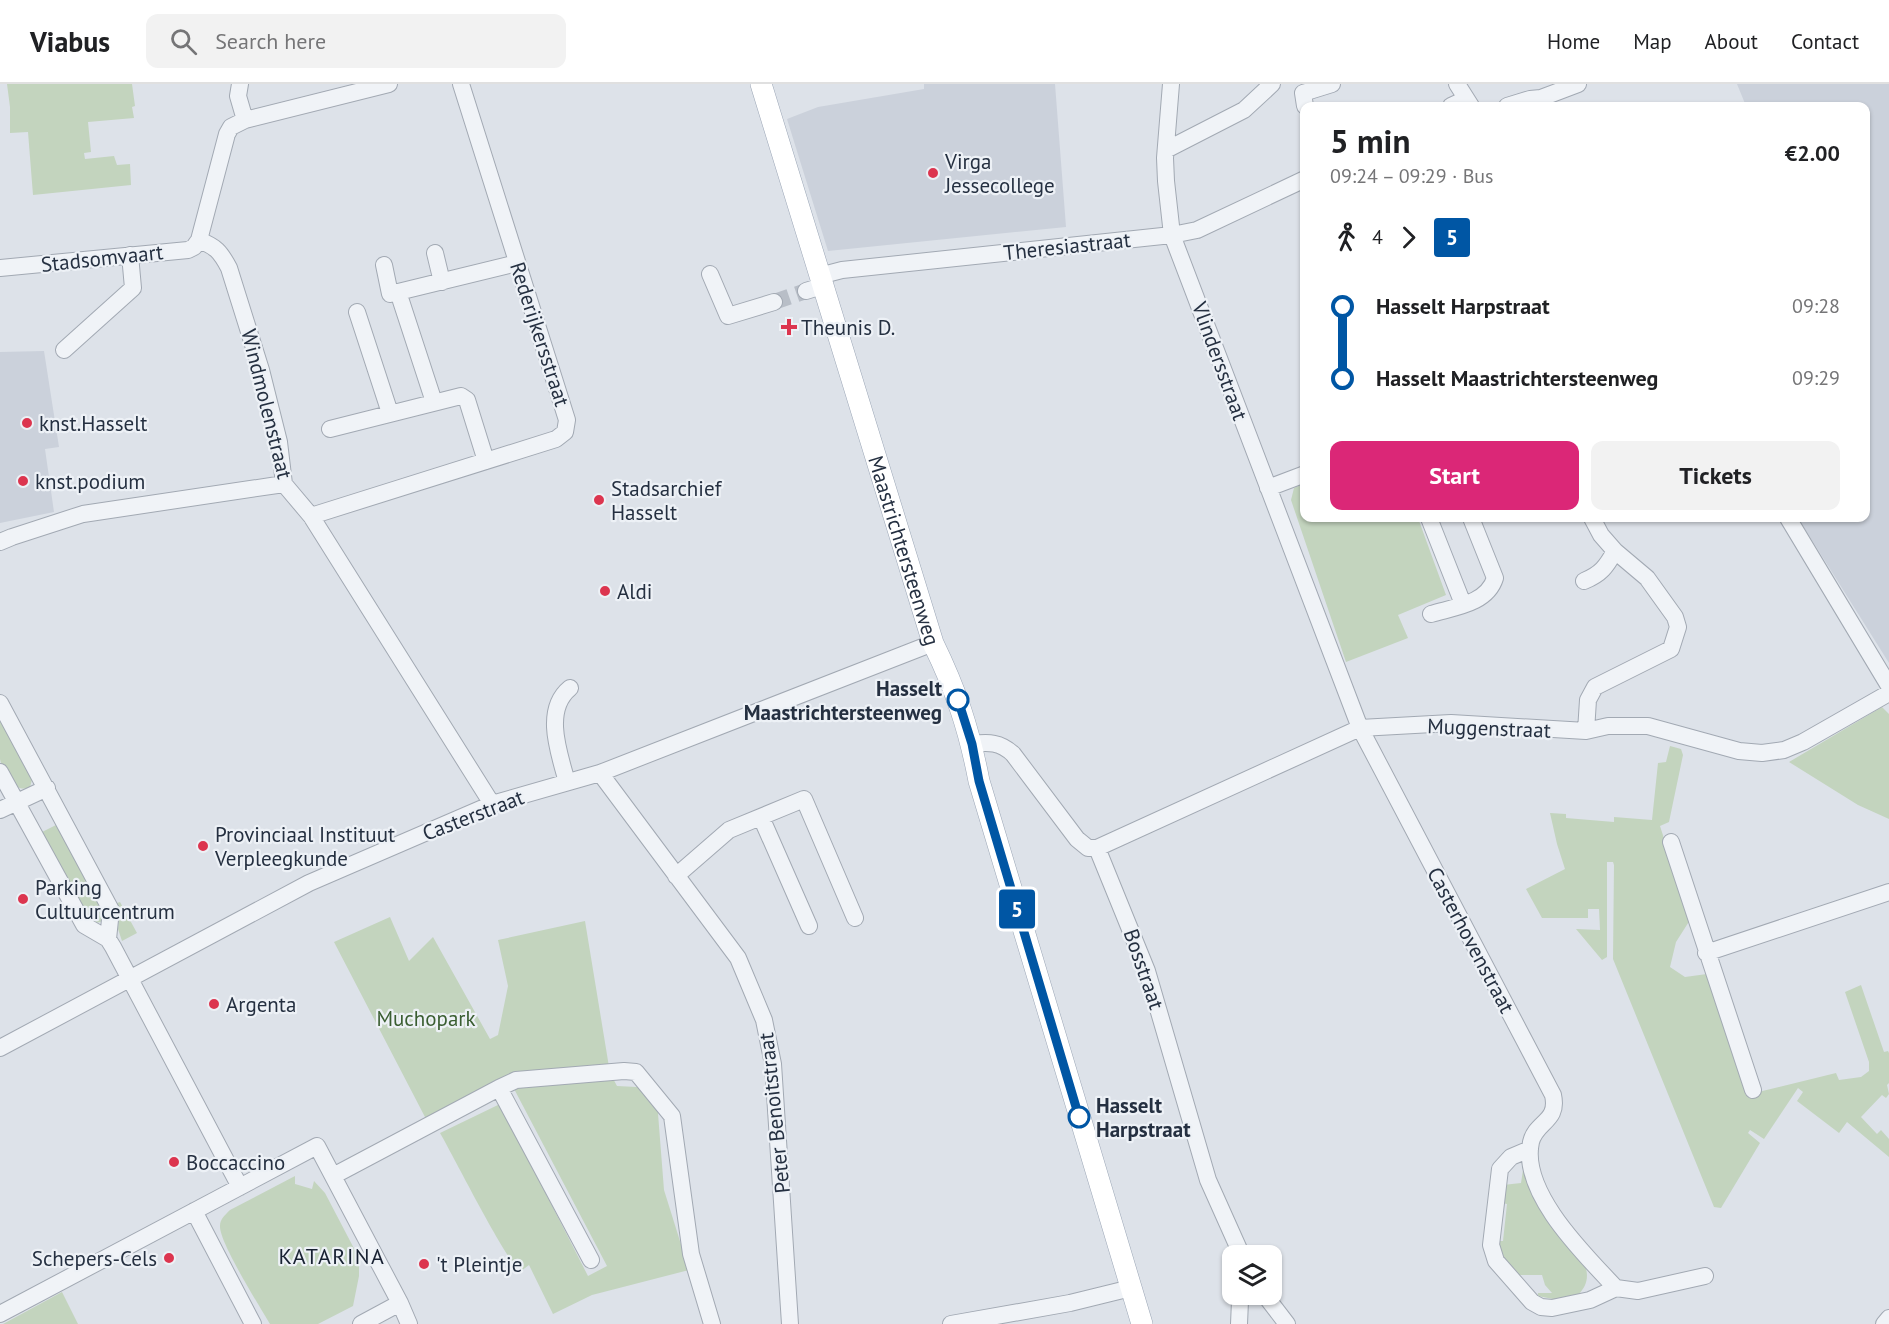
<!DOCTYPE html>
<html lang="en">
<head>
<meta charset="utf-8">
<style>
	:root { --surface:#fff; --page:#f2f2f2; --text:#202124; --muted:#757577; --line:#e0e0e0; --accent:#db2777 }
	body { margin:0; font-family:"PT Sans",sans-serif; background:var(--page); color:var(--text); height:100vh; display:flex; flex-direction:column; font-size:22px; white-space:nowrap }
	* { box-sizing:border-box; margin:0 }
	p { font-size:20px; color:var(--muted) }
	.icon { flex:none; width:33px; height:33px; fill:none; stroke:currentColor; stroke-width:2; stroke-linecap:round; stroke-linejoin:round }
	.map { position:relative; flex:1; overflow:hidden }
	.sheet { position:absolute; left:1300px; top:18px; width:570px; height:420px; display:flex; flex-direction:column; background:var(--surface); border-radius:12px; box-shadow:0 2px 4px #0004 }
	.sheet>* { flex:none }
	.badge { padding:0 12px; border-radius:4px; font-size:21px; line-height:39px }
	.buttons { position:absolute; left:1222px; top:1161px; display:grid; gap:12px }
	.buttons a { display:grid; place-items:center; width:60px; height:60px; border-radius:12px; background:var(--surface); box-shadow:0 2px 4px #0004; font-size:30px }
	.map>.badge { position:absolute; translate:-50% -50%; box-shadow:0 0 0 3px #fff }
	.legs { display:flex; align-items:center; gap:9px; height:66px; padding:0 30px; font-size:20px }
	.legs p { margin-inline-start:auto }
	.overview { display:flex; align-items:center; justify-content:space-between; height:102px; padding:0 30px }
	h1 { font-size:33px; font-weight:700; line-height:45px }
	.cta { display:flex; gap:12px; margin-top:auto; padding:12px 30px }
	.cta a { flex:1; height:69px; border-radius:12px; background:var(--accent); color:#fff; font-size:24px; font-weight:700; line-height:69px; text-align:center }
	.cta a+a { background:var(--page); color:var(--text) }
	ul { padding:0 30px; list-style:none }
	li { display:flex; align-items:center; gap:21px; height:72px; font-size:22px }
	li i { display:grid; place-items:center; width:9px; height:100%; margin:0 8px; background:currentColor }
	li i::after { content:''; width:15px; height:15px; margin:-8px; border:4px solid; border-radius:50%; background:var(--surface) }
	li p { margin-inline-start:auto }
	li:first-child i { background:linear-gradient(#0000 50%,currentColor 0) }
	li:last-child i { background:linear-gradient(currentColor 50%,#0000 0) }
	header { display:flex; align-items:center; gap:36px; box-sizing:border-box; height:84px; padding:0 30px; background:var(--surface); border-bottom:2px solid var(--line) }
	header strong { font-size:28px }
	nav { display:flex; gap:33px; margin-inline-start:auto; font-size:21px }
	.search { width:420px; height:54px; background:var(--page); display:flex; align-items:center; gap:15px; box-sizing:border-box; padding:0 21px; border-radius:12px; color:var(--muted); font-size:22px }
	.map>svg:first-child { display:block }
	.built { fill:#cbd1db }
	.green { fill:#c3d4be }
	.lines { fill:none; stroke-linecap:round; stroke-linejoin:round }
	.minor-tunnel { stroke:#b8bec7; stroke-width:16; stroke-dasharray:16 8; stroke-linecap:butt }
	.minor-casing { stroke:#a2a9b3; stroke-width:18 }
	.major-casing { stroke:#9ba6b6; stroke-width:22 }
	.minor { stroke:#f0f3f7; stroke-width:16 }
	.major { stroke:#fff; stroke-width:21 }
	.line-1-casing { stroke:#fff; stroke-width:14 }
	.line-1 { stroke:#0056a4; stroke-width:9 }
	.poi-dot { fill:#dc354f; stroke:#edf1f6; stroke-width:2 }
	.stop-1-dot { fill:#fff; stroke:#0056a4; stroke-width:3 }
	.labels { text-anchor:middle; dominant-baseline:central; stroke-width:4.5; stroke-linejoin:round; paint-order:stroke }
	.poi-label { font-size:21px; fill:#253041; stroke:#edf1f6; text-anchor:start }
	.street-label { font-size:21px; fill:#253041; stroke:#edf1f6 }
	.stop-label { font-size:21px; font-weight:bold; fill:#253041; stroke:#edf1f6; text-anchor:end }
	.park-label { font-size:21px; fill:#3a5e31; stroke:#edf1f6 }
	.neighbourhood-label { font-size:22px; letter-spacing:1.5px; fill:#182132; stroke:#edf1f6 }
</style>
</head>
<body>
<header>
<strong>Viabus</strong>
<div class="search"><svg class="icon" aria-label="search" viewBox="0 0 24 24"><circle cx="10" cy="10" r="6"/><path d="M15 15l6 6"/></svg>Search here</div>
<nav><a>Home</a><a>Map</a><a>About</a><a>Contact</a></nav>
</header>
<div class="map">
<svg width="1889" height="1240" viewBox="0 0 1889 1240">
	<rect width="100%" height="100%" fill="#dde2e9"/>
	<!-- built -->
	<path class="built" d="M 924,0 L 1055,0 L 1066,143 L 828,167 L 787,35 L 818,23 L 924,5 Z
		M 1737,0 L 1889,0 L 1889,579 L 1798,434 L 1866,434 L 1866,22 L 1746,22 Z
		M 44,267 L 59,363 L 45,365 L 54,428 L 0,439 L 0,268 Z"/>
	<!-- green -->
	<path class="green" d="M 7,0 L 132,0 L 135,22 L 132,23 L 134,34 L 88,38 L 91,68 L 84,69 L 85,75 L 114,72 L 117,81 L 130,80 L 131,101 L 33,111 L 28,48 L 10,49 L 10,23 Z
		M 1305,399 L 1305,434 L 1418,434 L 1446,511 L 1398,531 L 1408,554 L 1346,578 L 1291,416 L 1294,404 Z
		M 1882,623 L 1889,630 L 1889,735 L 1858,721 L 1789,678 Z
		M 0,631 L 33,692 L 30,703 C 15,711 2,687 0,675 C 0,661 0,645 0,631 Z
		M 1670,662 L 1681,665 L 1683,671 L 1669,738 L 1660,742 L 1690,836 L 1676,858 L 1670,883 L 1685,893 L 1707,890 L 1746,1011 L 1836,989 L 1839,996 L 1861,993 L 1869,987 L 1869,978 L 1845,908 L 1861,901 L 1884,968 L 1888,967 L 1889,969 L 1889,999 L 1887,1001 L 1889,1010 L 1886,1014 L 1882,1011 L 1861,1033 L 1877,1050 L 1881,1046 L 1889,1055 L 1889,1073 L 1847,1038 L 1839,1049 L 1797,1017 L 1803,1008 L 1798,1004 L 1764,1055 L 1750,1046 L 1748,1049 L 1760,1059 L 1721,1124 L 1714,1123 L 1613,875 L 1614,781 L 1613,778 L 1607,778 L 1607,873 L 1602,876 L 1576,845 L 1600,846 L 1599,825 L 1588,825 L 1588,834 L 1542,834 L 1526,805 L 1565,785 L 1557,760 L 1550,729 L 1566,730 L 1566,734 L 1614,738 L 1614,733 L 1652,736 L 1658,679 L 1666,678 Z
		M 58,740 L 105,825 L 104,836 C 97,840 94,839 89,835 L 40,749 Z
		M 120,818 L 137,849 L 122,857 L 118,845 L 119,832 L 114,820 Z
		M 390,833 L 409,877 L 433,853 L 490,955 L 498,951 L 508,902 L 498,856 L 585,837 L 610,989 L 617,1002 L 656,1004 L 664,1106 L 689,1186 L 592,1211 L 553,1230 L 529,1181 L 521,1187 C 509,1183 452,1069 440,1049 L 500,1020 L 588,1192 L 607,1182 L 512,1001 L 439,1035 L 425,1033 L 334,858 Z
		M 1523,1086 L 1528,1087 L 1585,1181 C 1589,1193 1587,1202 1578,1211 L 1558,1216 L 1538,1212 L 1538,1209 L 1552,1209 L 1545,1201 L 1542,1191 L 1513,1191 L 1500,1176 L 1497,1157 L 1503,1157 L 1507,1120 L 1501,1119 L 1503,1101 L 1521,1099 Z
		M 295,1092 L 295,1100 L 312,1105 L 314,1097 L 325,1109 L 359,1174 L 359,1192 L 353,1222 L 318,1240 L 270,1240 C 260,1223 219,1158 220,1142 C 220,1135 225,1131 230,1126 Z
		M 62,1208 L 78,1240 L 3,1240 Z"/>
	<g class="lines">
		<!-- minor-tunnel -->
		<path class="minor-tunnel" d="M 774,218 L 806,207"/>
		<!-- minor casing -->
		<g class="minor-casing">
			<path id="minor" d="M 240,0 L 238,12 L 245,36
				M 1171,0 L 1165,74 L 1166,97 L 1172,151 L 1360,644 L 1553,1011 C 1559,1038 1536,1037 1531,1058 C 1520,1108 1584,1170 1616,1204 L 1638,1207 L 1705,1192
				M 1457,0 L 1471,22
				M 1305,22 L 1303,9 L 1332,0
				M 1451,22 L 1466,15
				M 1507,22 L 1530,15 L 1541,14 L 1578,0
				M 1166,66 L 1244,26 L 1272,0
				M 199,156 C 216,163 220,167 229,184 L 261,286 L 279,358 L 284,400 L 311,432 L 492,720
				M 435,169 L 442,198
				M 384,181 L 390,210 L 517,179
				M 0,184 L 188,166 L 194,163 L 199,156 L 227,50 L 231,43 L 245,36 L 389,0
				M 710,190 L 728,232 L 774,218
				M 819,192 L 842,186 L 1172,151 L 1197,146 L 1305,95
				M 806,207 L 822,202
				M 401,217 L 434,318
				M 357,228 L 390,329
				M 64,266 L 133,204 L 130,171
				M 330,345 L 461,312 L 467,316 L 486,377
				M 1268,404 L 1305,390
				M 311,432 L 556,355 L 565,348 L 567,336 L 461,0
				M 1429,434 L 1463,520
				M 1788,434 L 1889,602
				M 0,458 L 12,453 L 83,430 L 284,400
				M 1584,497 C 1601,490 1606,483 1615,467
				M 1431,530 C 1454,523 1487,520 1495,494 L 1471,434
				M 0,619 L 111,826 L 108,855
				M 1586,647 L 1588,616 L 1595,603 L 1671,565 L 1678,543 L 1675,533 L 1647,494 L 1615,467 L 1601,451 L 1592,434
				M 972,660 C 989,658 1000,658 1013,670 L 1077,755 L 1088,764 L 1097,764 L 1360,644 L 1451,639 L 1586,647 L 1608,642 L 1648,642 L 1739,667 L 1762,669 L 1784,666 L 1803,658 L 1889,609
				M 0,688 L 84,841 L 108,855 L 113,863 L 240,1103
				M 600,689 L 738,874 L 764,936 L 773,980 L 790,1240
				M 567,698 C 559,669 543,626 570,604
				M 0,726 L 47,704
				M 761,733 L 809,842
				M 1671,758 L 1753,1006
				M 1097,764 L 1147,887 L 1208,1096 L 1242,1172
				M 676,792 L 729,746 L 804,715 L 855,834
				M 1706,869 L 1889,808
				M 0,964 L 309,799 L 492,720 L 600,689 L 933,559
				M 499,1004 L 516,996 L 624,987 L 636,988 L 672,1032 L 691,1170 L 712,1240
				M 1530,1065 L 1511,1073 L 1500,1085 L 1491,1161 L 1496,1177 L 1532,1218 L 1541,1223 L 1552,1224 L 1590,1216 L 1616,1204
				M 333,1092 L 499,1004 L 591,1176
				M 194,1127 L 253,1240
				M 1264,1210 L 1287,1240
				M 0,1230 L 317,1062 L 400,1219 L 409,1240
				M 361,1240 L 400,1219
				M 951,1240 L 1070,1219 L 1131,1204
				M 1239,1240 L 1240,1217 L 1243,1210
				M 1884,1240 L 1889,1234"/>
		</g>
		<!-- major casing -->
		<g class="major-casing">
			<g id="major">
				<path id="s1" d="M 761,0 L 933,559 C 956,606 969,645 979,697 L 1142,1240"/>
			</g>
		</g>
		<!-- minor -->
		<use href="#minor" class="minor"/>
		<!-- major -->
		<use href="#major" class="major"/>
	</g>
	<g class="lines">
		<!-- line-1 casing -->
		<g class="line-1-casing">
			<path id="line-1" d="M 958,616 L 972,660 L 979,697 L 1079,1033"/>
		</g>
		<!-- line-1 -->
		<use href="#line-1" class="line-1"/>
	</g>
	<!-- markers -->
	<g class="poi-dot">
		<circle cx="933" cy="89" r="6"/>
		<path d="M786 234h6v6h6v6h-6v6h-6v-6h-6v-6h6z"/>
		<circle cx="27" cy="339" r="6"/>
		<circle cx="23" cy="397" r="6"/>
		<circle cx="599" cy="416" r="6"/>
		<circle cx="605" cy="507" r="6"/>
		<circle cx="203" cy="762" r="6"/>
		<circle cx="23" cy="815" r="6"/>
		<circle cx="214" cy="920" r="6"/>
		<circle cx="174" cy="1078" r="6"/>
		<circle cx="169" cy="1174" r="6"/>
		<circle cx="424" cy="1180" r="6"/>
	</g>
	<g class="stop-1-dot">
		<circle cx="958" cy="616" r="10"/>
		<circle cx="1079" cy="1033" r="10"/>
	</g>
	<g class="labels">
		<!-- poi labels -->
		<g class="poi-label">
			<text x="945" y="77">Virga<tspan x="945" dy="24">Jessecollege</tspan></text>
			<text x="801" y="243">Theunis D.</text>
			<text x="39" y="339">knst.Hasselt</text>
			<text x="35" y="397">knst.podium</text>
			<text x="611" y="404">Stadsarchief<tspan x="611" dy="24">Hasselt</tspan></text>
			<text x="617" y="507">Aldi</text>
			<text x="215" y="750">Provinciaal Instituut<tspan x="215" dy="24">Verpleegkunde</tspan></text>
			<text x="35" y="803">Parking<tspan x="35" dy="24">Cultuurcentrum</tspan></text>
			<text x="226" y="920">Argenta</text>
			<text x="186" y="1078">Boccaccino</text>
			<text x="157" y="1174" text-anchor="end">Schepers-Cels</text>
			<text x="436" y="1180">'t Pleintje</text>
		</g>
		<!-- street labels -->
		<g class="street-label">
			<text transform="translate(1067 162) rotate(-6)">Theresiastraat</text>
			<text transform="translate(102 174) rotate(-6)">Stadsomvaart</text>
			<text transform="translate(540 250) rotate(72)">Rederijkersstraat</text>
			<text transform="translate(1220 277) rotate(70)">Vlindersstraat</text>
			<text transform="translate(267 320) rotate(76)">Windmolenstraat</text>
			<text stroke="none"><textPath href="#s1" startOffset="488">Maastrichtersteenweg</textPath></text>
			<text transform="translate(1489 644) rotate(2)">Muggenstraat</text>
			<text transform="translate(473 731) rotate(-21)">Casterstraat</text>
			<text transform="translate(1471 856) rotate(62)">Casterhovenstraat</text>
			<text transform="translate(1144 885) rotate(71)">Bosstraat</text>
			<text transform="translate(774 1029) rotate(-96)">Peter Benoitstraat</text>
		</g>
		<!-- stop labels -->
		<g class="stop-label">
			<text x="942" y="604">Hasselt<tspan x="942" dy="24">Maastrichtersteenweg</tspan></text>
			<text x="1096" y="1021" text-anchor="start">Hasselt<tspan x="1096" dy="24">Harpstraat</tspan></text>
		</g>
		<!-- park labels -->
		<g class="park-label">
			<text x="426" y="934">Muchopark</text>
		</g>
		<!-- neighbourhood labels -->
		<g class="neighbourhood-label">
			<text x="332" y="1172">KATARINA</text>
		</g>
	</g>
</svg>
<div class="buttons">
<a><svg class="icon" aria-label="layers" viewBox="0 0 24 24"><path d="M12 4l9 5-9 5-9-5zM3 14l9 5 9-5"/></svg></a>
</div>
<b class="badge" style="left:1017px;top:825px;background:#0056a4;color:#fff">5</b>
<section class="sheet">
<div class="overview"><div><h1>5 min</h1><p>09:24 – 09:29 · Bus</p></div><b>€2.00</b></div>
<div class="legs"><svg class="icon" aria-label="walk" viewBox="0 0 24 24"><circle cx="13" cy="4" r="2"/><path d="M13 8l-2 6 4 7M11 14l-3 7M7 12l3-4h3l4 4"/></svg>4<svg class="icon" aria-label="forward" viewBox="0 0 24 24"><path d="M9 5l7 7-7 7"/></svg><b class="badge" style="background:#0056a4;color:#fff">5</b></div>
<ul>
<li><i style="color:#0056a4"></i><b>Hasselt Harpstraat</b><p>09:28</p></li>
<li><i style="color:#0056a4"></i><b>Hasselt Maastrichtersteenweg</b><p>09:29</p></li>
</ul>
<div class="cta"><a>Start</a><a>Tickets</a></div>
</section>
</div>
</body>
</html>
